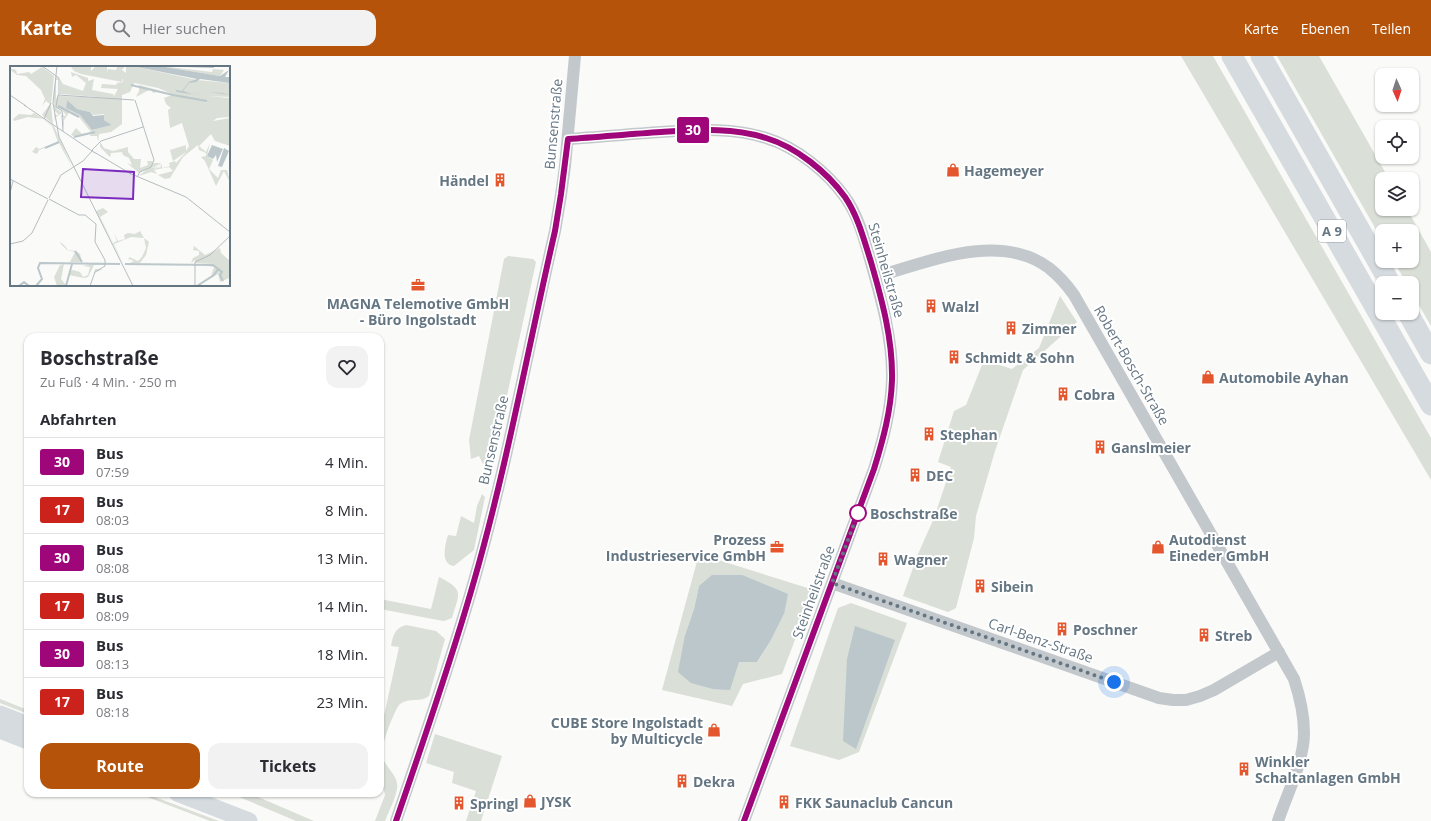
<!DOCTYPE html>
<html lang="de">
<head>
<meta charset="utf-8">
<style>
	:root { --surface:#fff; --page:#f2f2f3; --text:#2b2b33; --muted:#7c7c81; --line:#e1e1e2; --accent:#b45309 }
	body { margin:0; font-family:"Open Sans",sans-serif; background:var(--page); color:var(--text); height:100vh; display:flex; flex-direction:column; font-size:15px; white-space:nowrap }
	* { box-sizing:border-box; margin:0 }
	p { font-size:13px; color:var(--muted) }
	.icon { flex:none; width:22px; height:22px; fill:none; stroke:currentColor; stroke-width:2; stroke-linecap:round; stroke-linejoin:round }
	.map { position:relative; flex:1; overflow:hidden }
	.drawer { position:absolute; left:24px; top:277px; width:360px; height:464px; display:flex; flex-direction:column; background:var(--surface); border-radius:12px; box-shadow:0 1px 3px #0004 }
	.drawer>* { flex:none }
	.badge { padding:0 8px; border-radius:3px; font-size:14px; line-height:26px }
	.needle { width:26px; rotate:177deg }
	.controls { position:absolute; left:1375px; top:12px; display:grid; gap:8px }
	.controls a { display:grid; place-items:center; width:44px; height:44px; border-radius:8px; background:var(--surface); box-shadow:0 1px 3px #0004; font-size:20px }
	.you { position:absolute; width:20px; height:20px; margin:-10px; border:3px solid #fff; border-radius:50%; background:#1a73e8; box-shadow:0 0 0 6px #1a73e833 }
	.map>.badge { position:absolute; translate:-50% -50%; box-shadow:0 0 0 2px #fff }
	h2 { padding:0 16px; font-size:15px; line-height:36px }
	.round { display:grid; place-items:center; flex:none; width:42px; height:42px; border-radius:12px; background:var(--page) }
	.summary { display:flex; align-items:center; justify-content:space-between; height:68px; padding:0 16px }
	h1 { font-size:19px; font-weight:700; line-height:30px }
	.button { display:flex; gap:8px; margin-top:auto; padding:8px 16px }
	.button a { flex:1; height:46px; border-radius:12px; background:var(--accent); color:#fff; font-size:16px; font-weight:700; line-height:46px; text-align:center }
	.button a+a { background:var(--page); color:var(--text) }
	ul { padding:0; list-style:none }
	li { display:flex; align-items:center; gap:12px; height:48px; padding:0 16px; border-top:1px solid var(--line) }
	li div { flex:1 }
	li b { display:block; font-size:15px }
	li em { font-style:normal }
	li .badge { min-width:44px; font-weight:700; text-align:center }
	header { display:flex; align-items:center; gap:24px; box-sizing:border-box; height:56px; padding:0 20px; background:var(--accent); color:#fff }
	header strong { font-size:19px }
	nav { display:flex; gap:22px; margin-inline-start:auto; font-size:14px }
	.search { width:280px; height:36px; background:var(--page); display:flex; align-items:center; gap:10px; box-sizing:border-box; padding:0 14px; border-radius:12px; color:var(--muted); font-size:15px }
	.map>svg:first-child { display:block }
	.green { fill:#dadfd7; fill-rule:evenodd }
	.water { fill:#bbc7cb }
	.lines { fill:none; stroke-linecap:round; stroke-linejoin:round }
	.street { stroke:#c3c8cc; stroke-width:12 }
	.secondary { stroke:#d6dbdf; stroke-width:17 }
	.highway { stroke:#d6dbdf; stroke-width:21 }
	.line-casing { stroke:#fff; stroke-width:9 }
	.line { stroke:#9e067a; stroke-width:6 }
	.walk { stroke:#657683; stroke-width:4; stroke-dasharray:0 7.2 }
	.stop-dot { fill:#fff; stroke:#9e067a; stroke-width:2 }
	.labels { text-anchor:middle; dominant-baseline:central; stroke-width:4; stroke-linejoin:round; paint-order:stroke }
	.shield { fill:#fff; stroke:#939fa8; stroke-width:1 }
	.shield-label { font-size:13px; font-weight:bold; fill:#657683 }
	.street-label { font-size:14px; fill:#657683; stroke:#fff }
	.poi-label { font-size:14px; font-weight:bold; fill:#657683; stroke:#fff; text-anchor:start }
	.stop-label { font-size:14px; font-weight:bold; fill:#657683; stroke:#fff; text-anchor:start }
	.inset-river { fill:none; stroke:#bbc7cb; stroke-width:2 }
	.inset-road { fill:none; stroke:#b5bdc2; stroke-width:1 }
	.view { fill:#7b2cbf; fill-opacity:0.15; stroke:#7b2cbf; stroke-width:2 }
	.inset-edge { fill:none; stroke:#657683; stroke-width:2 }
</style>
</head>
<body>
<header>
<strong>Karte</strong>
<div class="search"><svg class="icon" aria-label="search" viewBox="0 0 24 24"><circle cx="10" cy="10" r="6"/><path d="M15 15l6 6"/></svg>Hier suchen</div>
<nav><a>Karte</a><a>Ebenen</a><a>Teilen</a></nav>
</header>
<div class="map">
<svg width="1431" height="765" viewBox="0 0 1431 765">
	<rect width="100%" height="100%" fill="#fafaf8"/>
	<!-- green -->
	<path class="green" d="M 1181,0 L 1213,0 L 1431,382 L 1431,424 Z
		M 1277,0 L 1319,0 L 1389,123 L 1382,123 L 1382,153 L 1407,153 L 1431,196 L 1431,270 L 1412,237 L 1412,227 L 1406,227 L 1394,205 L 1412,205 L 1412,175 L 1382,175 L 1382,184 Z
		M 508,200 L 533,203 L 536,206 L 493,404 L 484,410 L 479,400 L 471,403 L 469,384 L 504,203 Z
		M 1060,240 L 1077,266 L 1023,314 L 995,395 L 976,460 L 974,482 L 956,552 L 948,556 L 903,540 L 918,498 L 934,462 L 951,411 L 938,406 L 954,355 L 966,349 L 984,304 L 1012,313 L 1039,292 Z
		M 482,438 L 485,441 L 474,494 L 454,510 C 440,508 445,489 448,479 L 456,480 L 461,460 L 474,467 L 477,450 Z
		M 699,498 L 814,534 L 782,618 L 743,628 L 732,650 L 662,634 ZM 699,530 L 784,558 L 771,584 L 757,606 L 739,606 L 685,579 L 694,553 Z
		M 439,521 C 465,534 459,537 452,562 L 444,565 L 438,564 L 380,553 L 380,543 L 431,553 Z
		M 851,547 L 907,567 L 859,696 L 839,704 L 790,690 L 838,552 Z
		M 406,569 L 436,575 L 445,583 L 429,640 C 421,647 409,641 400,648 C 394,654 380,692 382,700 C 385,710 395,717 397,727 C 399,737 388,756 385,765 L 375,765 L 385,739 L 384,734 L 380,731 L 380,678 L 399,591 L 391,590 C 393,579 395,572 406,569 Z
		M 0,643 L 28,654 L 28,658 L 0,647 Z
		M 435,678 L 502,700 L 481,765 L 466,765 L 476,735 L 452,727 L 454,716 L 426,707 Z
		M 137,737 L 144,737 L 219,765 L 210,765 Z
		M 230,737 L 249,737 L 314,765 L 296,765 Z"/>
	<!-- water -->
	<path class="water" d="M 712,519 L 742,519 L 788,538 L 784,558 L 771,584 L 757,606 L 739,606 L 730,634 L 713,633 L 691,627 L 678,616 L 685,579 L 694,553 L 699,530 Z
		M 855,570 L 895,584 L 856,693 L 843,685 L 847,603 Z"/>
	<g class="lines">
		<!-- street -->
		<path class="street" d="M 568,83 C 599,81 630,78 661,76 C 697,74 732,71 766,82 C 796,91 827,116 845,141 C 858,159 864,182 870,203 C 881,242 893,283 892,324 C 891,355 883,384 874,413 L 744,765
			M 875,221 C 928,206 999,175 1049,212 C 1059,220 1067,229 1074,239 L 1294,623 C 1300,641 1304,658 1304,677 C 1304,705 1287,738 1278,765
			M 832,527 L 1159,642 L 1173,644 L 1186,644 L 1200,640 L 1214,634 L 1279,596
			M 396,765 C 423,685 451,606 474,525 C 507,410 528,292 555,175 L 561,139 L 565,110 L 575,0"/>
		<!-- secondary -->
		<path class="secondary" d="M 0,658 L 28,669
			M 0,674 L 28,685
			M 177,737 L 249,765"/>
		<!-- highway -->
		<path class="highway" d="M 1232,0 L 1431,349
			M 1261,0 L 1390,227
			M 1408,257 L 1431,298"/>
	</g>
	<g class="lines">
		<!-- line casing -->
		<g class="line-casing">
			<path id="line" d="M 396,765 C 423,686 451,606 474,525 C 507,410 528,292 555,175 L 561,138 L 568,83 C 599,81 630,78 661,76 C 697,74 732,71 766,82 C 796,91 827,116 845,141 C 858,160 864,184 871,206 C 882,244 893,284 892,324 C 891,355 883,384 874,413 L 744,765"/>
		</g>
		<!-- line -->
		<use href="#line" class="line"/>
		<!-- walk -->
		<path class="walk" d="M 858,457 L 832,527 L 1114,626"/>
	</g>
	<!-- icons -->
	<defs>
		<g id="shop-bare" transform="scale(1.08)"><path d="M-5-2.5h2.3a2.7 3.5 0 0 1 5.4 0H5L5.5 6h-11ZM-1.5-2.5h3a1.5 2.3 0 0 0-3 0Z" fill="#e4572e" stroke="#fff" stroke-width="2.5" paint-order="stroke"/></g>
		<g id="building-bare" transform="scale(1.08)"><path d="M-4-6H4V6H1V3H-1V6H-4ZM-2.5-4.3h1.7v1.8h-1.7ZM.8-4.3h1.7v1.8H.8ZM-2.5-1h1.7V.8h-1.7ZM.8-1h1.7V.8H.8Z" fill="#e4572e" stroke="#fff" stroke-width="2.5" paint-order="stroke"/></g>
		<g id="office-bare" transform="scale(1.08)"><path d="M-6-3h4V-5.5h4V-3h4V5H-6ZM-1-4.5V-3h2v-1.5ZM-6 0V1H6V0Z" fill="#e4572e" stroke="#fff" stroke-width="2.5" paint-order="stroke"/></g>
	</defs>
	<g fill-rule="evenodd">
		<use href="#shop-bare" x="953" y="114"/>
		<use href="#building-bare" x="500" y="124"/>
		<use href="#office-bare" x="418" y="229"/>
		<use href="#building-bare" x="931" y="250"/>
		<use href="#building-bare" x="1011" y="272"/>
		<use href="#building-bare" x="954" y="301"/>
		<use href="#shop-bare" x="1208" y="321"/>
		<use href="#building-bare" x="1063" y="338"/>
		<use href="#building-bare" x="929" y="378"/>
		<use href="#building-bare" x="1100" y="391"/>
		<use href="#building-bare" x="915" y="419"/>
		<use href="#office-bare" x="777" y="491"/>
		<use href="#shop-bare" x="1158" y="491"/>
		<use href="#building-bare" x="883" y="503"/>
		<use href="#building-bare" x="980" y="530"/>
		<use href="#building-bare" x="1062" y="573"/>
		<use href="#building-bare" x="1204" y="579"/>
		<use href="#shop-bare" x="714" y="674"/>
		<use href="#building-bare" x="1244" y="713"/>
		<use href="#building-bare" x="682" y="725"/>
		<use href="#shop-bare" x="530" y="745"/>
		<use href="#building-bare" x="784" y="746"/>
		<use href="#building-bare" x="459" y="747"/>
	</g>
	<!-- markers -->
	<circle class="stop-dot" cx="858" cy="457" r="8"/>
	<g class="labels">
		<!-- shield labels -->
		<rect class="shield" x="1318" y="164" width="28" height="22" rx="3"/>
		<g class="shield-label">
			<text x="1332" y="175">A 9</text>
		</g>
		<!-- street labels -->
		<g class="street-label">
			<text transform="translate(553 68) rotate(-85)">Bunsenstraße</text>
			<text transform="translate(887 214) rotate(74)">Steinheilstraße</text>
			<text transform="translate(1132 309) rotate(60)">Robert-Bosch-Straße</text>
			<text transform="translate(493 384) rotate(-77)">Bunsenstraße</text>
			<text transform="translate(813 536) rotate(-70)">Steinheilstraße</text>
			<text transform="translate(1041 584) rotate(19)">Carl-Benz-Straße</text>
		</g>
		<!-- poi labels -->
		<g class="poi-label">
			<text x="964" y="114">Hagemeyer</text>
			<text x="489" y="124" text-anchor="end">Händel</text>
			<text x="418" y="247" text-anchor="middle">MAGNA Telemotive GmbH<tspan x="418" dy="16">- Büro Ingolstadt</tspan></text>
			<text x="942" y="250">Walzl</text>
			<text x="1022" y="272">Zimmer</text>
			<text x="965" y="301">Schmidt &amp; Sohn</text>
			<text x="1219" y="321">Automobile Ayhan</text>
			<text x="1074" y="338">Cobra</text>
			<text x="940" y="378">Stephan</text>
			<text x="1111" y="391">Ganslmeier</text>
			<text x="926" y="419">DEC</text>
			<text x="766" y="483" text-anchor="end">Prozess<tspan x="766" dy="16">Industrieservice GmbH</tspan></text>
			<text x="1169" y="483">Autodienst<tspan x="1169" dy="16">Eineder GmbH</tspan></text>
			<text x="894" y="503">Wagner</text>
			<text x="991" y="530">Sibein</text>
			<text x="1073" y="573">Poschner</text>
			<text x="1215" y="579">Streb</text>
			<text x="703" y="666" text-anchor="end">CUBE Store Ingolstadt<tspan x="703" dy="16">by Multicycle</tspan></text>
			<text x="1255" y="705">Winkler<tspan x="1255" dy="16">Schaltanlagen GmbH</tspan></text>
			<text x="693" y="725">Dekra</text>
			<text x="541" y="745">JYSK</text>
			<text x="795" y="746">FKK Saunaclub Cancun</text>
			<text x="470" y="747">Springl</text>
		</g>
		<!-- stop labels -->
		<g class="stop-label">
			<text x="870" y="457">Boschstraße</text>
		</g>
	</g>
	<!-- overview -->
	<g transform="translate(10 10)">
		<rect width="220" height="220" fill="#fafaf8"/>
		<path d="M 63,0 L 81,0 L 81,5 L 86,0 L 97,0 L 97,6 L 98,3 L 106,4 L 107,1 L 115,0 L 112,4 L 116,7 L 116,0 L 122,0 L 187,14 L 220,17 L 220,31 L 198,30 L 220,32 L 220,51 L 207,52 L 203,55 L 220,52 L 220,80 L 205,75 L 201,68 L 189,80 L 196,86 L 200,77 L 197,90 L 203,94 L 199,103 L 208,112 L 211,104 L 217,104 L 220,116 L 214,105 L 206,120 L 195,95 L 185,85 L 191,91 L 196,90 L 196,87 L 189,84 L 188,79 L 173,91 L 160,112 L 155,113 L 148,109 L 163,105 L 159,101 L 144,104 L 147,108 L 141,106 L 129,110 L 144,97 L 151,97 L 144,100 L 151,97 L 144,101 L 151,98 L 152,98 L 141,102 L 149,101 L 141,104 L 151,101 L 151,99 L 146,101 L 152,99 L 152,102 L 160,100 L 159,97 L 165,95 L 166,97 L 176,86 L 163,95 L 160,84 L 176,79 L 176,85 L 179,80 L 172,57 L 160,62 L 158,44 L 161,42 L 156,38 L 154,32 L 162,29 L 150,25 L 143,27 L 141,23 L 126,31 L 129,25 L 129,19 L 162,28 L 148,22 L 124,17 L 120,26 L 112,29 L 112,58 L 101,66 L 89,68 L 88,76 L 87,70 L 80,70 L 81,67 L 65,71 L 61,69 L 66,62 L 72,68 L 81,66 L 69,51 L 60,45 L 54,54 L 54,64 L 53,57 L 53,51 L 56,49 L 52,44 L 47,42 L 46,36 L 46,42 L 52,47 L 46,51 L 45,56 L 44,46 L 45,49 L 49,49 L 44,44 L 44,26 L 46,10 L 49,14 L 46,14 L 46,33 L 48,30 L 101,32 L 50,28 L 50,13 L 53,18 L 73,25 L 76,17 L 66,9 L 62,11 L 61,6 L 78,12 L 78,15 L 84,13 L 82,24 L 103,28 L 104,30 L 108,23 L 91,22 L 92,18 L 106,19 L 107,17 L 113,16 L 112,12 L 112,16 L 71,8 L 64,5 L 61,1 ZM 57,34 L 67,43 L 80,46 L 83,49 L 94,48 L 94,54 L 102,59 L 82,64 L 70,49 L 56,42 ZM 150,0 L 202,6 L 203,3 L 214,4 L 210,10 ZM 32,1 L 44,10 L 41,39 L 43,58 L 32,49 L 40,38 L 36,35 L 32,40 L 35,33 L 31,24 L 16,10 L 7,9 L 2,5 L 0,8 L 2,5 L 0,2 L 6,4 L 7,8 L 19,6 L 21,8 ZM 24,47 L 44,60 L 62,101 L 49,77 L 29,84 L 27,88 L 22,86 L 26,81 L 29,83 L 48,76 L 42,60 L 33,53 L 18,51 L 4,55 L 3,53 L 9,48 L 21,49 ZM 90,76 L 94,82 L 103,85 L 118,81 L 118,86 L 124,93 L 131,93 L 130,102 L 138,99 L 137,95 L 143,95 L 141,100 L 129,107 L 117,97 L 122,99 L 119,92 L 113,89 L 112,86 L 101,87 L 100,91 L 90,81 ZM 93,142 L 98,146 L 90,151 L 103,177 L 107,175 L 104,167 L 108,175 L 115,173 L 114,169 L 118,167 L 125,168 L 130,165 L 134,172 L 121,171 L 104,178 L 113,197 L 86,145 ZM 52,172 L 50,176 L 54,179 L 58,184 L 66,185 L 70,188 L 72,196 L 60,196 L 65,186 L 57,184 L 50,177 L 50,176 ZM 134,172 L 139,176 L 136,189 L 130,197 L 120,197 L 124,195 L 119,193 L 118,196 L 119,191 L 128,195 L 132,191 L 136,182 ZM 184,180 L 195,189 L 210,182 L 211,187 L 220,195 L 219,212 L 210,216 L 208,208 L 186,220 L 201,210 L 204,201 L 185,198 L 204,198 L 185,197 L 185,194 L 181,197 L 183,192 L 189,189 L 189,185 L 183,184 ZM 54,198 L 51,213 L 56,219 L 47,220 L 44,211 L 50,199 ZM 72,198 L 95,198 L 95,201 L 94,201 L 93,203 L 84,207 L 85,203 L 93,203 L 95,199 L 84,199 L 78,211 L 74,212 L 59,209 L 57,214 L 60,205 L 63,204 L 70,206 L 73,211 L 78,209 L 80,201 L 73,200 L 81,198 Z" fill="#dadfd7" fill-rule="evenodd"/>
		<path d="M 122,0 L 149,0 L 210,10 L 219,4 L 215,11 L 220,11 L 220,17 L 190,13 L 186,16 L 179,17 L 173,25 L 182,28 L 199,26 L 212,27 L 220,29 L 199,26 L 181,28 L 167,26 L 166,25 L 165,17 L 147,12 L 165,17 L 166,24 L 172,25 L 179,16 L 187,13 ZM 57,34 L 67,43 L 80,46 L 83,50 L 94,49 L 94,54 L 102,59 L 82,64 L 70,49 L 56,42 ZM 202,79 L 213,83 L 207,96 L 206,89 L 203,93 L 197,90 ZM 214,82 L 219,85 L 212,101 L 208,100 Z" fill="#bbc7cb"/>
		<path class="inset-river" d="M 173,0 L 204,1M 121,19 L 163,29M 163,29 L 197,35M 48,40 L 69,51M 64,71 L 85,66M 35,82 L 49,76M 65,185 L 72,196M 115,198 L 203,199 L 212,206 L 210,209 L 213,215M 9,220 L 14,216 L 19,220M 26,220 L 32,213 L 28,202 L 30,197 L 110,198M 56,220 L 62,198M 187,220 L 204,209 L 208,203"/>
		<path class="inset-road" d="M 32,0 L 49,12 L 49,29M 47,0 L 43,37 L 49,71 L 123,220M 0,29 L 16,40M 125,34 L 144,94 L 141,101 L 130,106 L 127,111M 14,39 L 85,87M 52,49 L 53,65M 53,51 L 52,45 L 46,41 L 48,29 L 124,34M 34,53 L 41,37M 82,84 L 91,75 L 133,61M 84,86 L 121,108M 119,107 L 176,131 L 220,166M 0,113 L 38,133M 0,127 L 3,115M 39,132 L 51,109 L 73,95 L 83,84M 39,133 L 69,149 L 75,149 L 86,158 L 85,176 L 95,194 L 95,200 L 85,206 L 80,220M 0,178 L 13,175 L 22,167 L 38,134M 185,220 L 185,196 L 200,189 L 220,170"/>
		<path class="view" d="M 73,103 L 124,106 L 123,133 L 71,131 Z"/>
		<rect width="220" height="220" class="inset-edge"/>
	</g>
</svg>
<div class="controls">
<a><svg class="needle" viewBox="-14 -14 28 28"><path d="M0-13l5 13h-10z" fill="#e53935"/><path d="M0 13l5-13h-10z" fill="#7c7c81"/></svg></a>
<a><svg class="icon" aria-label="locate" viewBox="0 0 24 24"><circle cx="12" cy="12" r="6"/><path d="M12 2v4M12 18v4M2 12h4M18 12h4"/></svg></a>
<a><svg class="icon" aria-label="layers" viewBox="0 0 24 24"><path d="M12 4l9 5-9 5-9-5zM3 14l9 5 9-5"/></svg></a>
<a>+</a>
<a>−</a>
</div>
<div class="you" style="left:1114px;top:626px"></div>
<b class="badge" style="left:693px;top:74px;background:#9e067a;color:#fff">30</b>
<section class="drawer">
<div class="summary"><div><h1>Boschstraße</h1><p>Zu Fuß · 4 Min. · 250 m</p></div><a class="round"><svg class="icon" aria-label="heart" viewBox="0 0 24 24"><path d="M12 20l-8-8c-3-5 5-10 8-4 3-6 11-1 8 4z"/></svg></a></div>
<h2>Abfahrten</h2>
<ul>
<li><span class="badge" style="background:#9e067a;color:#fff">30</span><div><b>Bus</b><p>07:59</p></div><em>4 Min.</em></li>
<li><span class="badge" style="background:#cb231c;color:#fff">17</span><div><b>Bus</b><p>08:03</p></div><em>8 Min.</em></li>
<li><span class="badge" style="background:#9e067a;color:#fff">30</span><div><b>Bus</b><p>08:08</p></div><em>13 Min.</em></li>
<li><span class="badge" style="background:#cb231c;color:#fff">17</span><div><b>Bus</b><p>08:09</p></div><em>14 Min.</em></li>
<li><span class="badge" style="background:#9e067a;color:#fff">30</span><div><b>Bus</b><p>08:13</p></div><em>18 Min.</em></li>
<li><span class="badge" style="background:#cb231c;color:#fff">17</span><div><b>Bus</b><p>08:18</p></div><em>23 Min.</em></li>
</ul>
<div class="button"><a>Route</a><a>Tickets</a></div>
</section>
</div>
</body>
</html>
